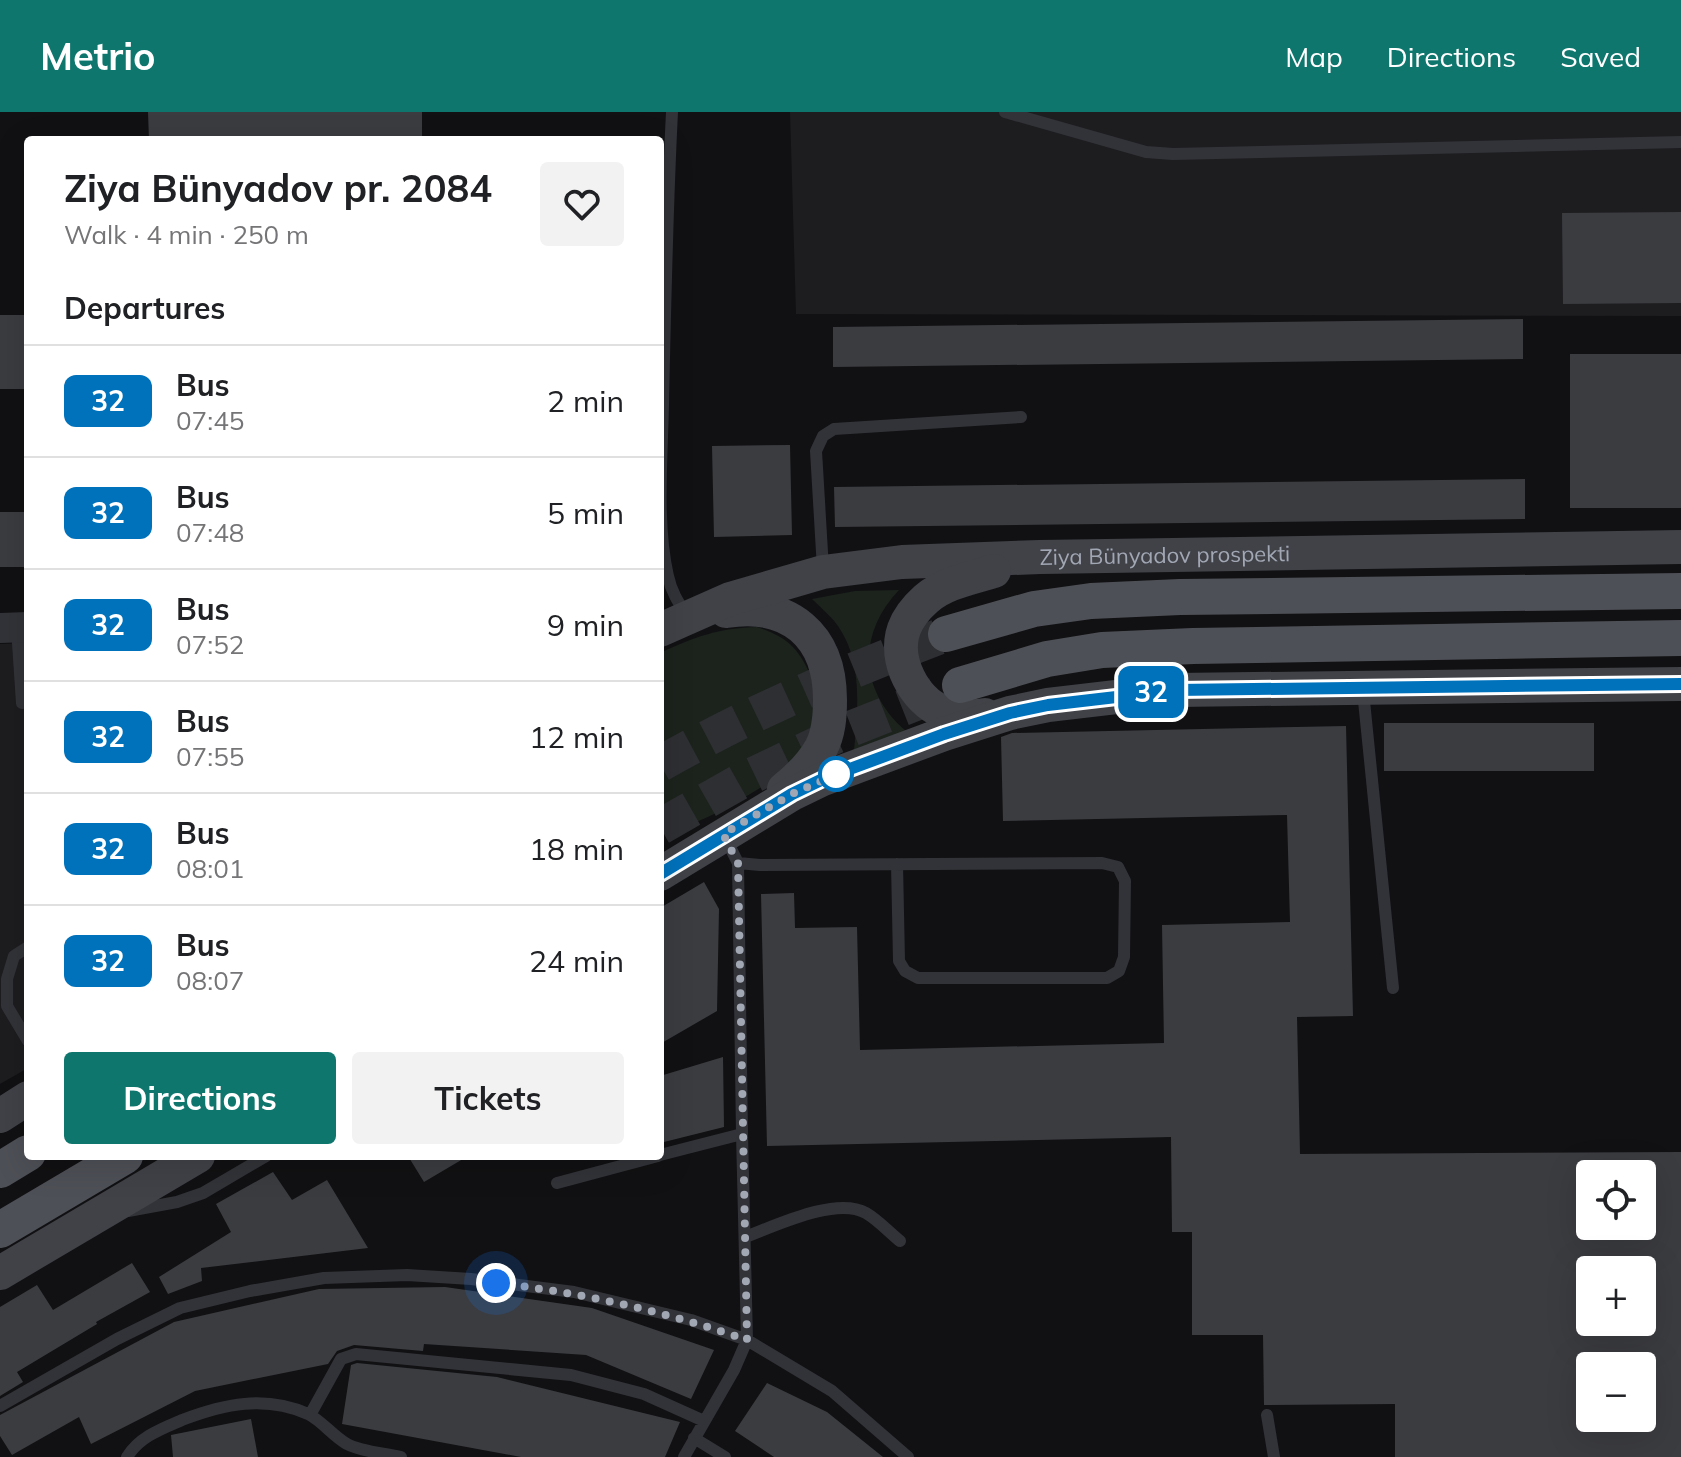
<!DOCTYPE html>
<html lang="en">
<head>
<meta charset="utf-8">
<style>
	:root { --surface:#fff; --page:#f2f2f2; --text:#202124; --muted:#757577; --line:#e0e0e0; --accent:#0f766e }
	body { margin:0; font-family:Mulish,sans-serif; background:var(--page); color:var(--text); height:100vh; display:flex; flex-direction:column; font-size:30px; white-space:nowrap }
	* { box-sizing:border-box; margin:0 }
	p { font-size:26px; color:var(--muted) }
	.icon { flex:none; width:44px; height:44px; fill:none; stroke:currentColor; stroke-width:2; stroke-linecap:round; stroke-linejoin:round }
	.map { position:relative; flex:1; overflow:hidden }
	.details { position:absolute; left:24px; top:24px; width:640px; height:1024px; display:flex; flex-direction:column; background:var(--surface); border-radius:8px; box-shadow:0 8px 32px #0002 }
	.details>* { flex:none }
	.badge { padding:0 16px; border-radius:12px; font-size:28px; line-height:52px }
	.fabs { position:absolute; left:1576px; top:1048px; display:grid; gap:16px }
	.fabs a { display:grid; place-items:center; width:80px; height:80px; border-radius:8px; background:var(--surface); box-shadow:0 8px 32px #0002; font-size:40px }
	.you { position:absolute; width:40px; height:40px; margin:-20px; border:6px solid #fff; border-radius:50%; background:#1a73e8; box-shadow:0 0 0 12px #1a73e833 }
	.map>.badge { position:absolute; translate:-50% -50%; box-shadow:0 0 0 4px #fff }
	h2 { padding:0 40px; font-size:30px; line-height:72px }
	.round { display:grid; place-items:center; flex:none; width:84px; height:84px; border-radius:8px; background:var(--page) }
	.summary { display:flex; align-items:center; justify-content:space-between; height:136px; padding:0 40px }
	h1 { font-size:38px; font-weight:700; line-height:60px }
	.action { display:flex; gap:16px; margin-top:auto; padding:16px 40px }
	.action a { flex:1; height:92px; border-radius:8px; background:var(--accent); color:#fff; font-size:32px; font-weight:700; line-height:92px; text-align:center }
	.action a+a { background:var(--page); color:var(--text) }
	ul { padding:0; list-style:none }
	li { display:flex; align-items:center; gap:24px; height:112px; padding:0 40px; border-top:2px solid var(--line) }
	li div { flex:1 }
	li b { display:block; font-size:30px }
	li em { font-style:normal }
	li .badge { min-width:88px; font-weight:700; text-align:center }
	header { display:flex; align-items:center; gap:48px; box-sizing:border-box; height:112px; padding:0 40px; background:var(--accent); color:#fff }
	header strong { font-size:38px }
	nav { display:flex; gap:44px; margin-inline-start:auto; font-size:28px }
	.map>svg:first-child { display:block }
	.built { fill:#1d1d20 }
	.green { fill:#1c231d }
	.building { fill:#3b3c40; fill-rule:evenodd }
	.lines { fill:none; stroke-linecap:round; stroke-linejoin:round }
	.primary-tunnel { stroke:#2e2f33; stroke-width:36; stroke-dasharray:36 18; stroke-linecap:butt }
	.service { stroke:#323338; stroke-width:12 }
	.tertiary { stroke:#323338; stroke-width:30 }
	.secondary { stroke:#404248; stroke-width:34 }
	.primary { stroke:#4e5057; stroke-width:36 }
	.line-casing { stroke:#fff; stroke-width:18 }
	.line { stroke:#0072bc; stroke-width:12 }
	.walk { stroke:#a2a7b4; stroke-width:8; stroke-dasharray:0 14.4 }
	.stop-dot { fill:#fff; stroke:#0072bc; stroke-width:4 }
	.labels { text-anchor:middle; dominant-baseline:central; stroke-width:6; stroke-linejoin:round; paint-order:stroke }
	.street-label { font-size:22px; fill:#a2a7b4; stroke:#0c0c0e }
</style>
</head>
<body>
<header>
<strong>Metrio</strong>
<nav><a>Map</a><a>Directions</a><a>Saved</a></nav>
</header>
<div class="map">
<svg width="1681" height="1345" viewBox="0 0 1681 1345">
	<rect width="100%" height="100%" fill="#111113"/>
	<!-- built -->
	<path class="built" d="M 790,0 L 1681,0 L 1681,204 L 796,202 Z
		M 28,531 L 28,956 L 0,972 L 0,532 Z"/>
	<!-- green -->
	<path class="green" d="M 899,478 C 857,522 859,579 906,619 L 854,638 C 858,597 863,550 838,514 C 831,504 821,496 812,487 L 855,479 Z
		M 757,515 C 786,525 797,534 810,562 C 815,573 815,581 815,592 C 816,642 784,662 745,685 C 717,701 693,715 660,719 L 660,541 C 695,525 718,516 757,515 Z"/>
	<!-- building -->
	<path class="building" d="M 148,0 L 422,0 L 422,28 L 149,28 Z
		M 1681,100 L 1681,191 L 1563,192 L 1562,101 Z
		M 0,203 L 28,203 L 28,277 L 0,277 Z
		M 1523,207 L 1523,247 L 833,255 L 833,215 Z
		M 1570,242 L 1681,242 L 1681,396 L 1570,396 Z
		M 790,333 L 792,423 L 714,425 L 712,334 Z
		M 1525,367 L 1525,407 L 835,415 L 834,375 Z
		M 0,400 L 28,400 L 28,455 L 0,455 Z
		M 1384,611 L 1594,611 L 1594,659 L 1384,659 Z
		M 1346,614 L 1353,904 L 1297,905 L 1300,1042 L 1681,1040 L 1681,1345 L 1395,1345 L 1395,1292 L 1264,1293 L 1263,1223 L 1192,1223 L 1192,1120 L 1172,1120 L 1171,1025 L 767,1034 L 761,782 L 794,781 L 795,816 L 857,815 L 860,938 L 1164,931 L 1162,813 L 1290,810 L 1287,703 L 1003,709 L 1001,625 L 1012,621 ZM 1590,1062 L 1642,1062 L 1642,1114 L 1590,1114 ZM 1590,1158 L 1642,1158 L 1642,1210 L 1590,1210 ZM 1590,1254 L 1642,1254 L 1642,1306 L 1590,1306 Z
		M 704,770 L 719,797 L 717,899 L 660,932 L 660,796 Z
		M 723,945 L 724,1015 L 660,1031 L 660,964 Z
		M 408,1044 L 468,1044 L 424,1070 Z
		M 273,1060 L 292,1088 L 327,1068 L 368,1136 L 201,1156 L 202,1169 L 168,1182 L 159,1165 L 231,1120 L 216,1092 Z
		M 132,1151 L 150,1180 L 96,1210 L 97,1212 L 17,1260 L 23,1270 L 0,1284 L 0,1195 L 37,1173 L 53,1198 Z
		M 445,1175 L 592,1196 L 714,1238 L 691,1287 L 586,1243 L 424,1232 L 423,1239 L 354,1233 L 337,1239 L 328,1252 L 195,1279 L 91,1332 L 79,1305 L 12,1343 L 0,1324 L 0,1303 L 174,1210 L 319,1177 Z
		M 357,1251 L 497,1265 L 680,1310 L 665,1345 L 521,1345 L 342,1312 L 351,1253 Z
		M 767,1271 L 827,1300 L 883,1345 L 774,1345 L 735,1319 Z
		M 251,1307 L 258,1345 L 173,1345 L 171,1323 Z"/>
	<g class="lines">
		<!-- primary-tunnel -->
		<path class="primary-tunnel" d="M 660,652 C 754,599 845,560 946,522
			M 660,715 L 741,669 L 850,617 L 951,577"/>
		<!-- service -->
		<path class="service" d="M 672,0 C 667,98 665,195 663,293 C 662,346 656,413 668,464 C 671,479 678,490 686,502
			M 1005,0 L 1146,40 L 1173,42 L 1681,30
			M 823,457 L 816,339 L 823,324 L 834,317 L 1021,305
			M 17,516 L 22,591
			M 1363,579 L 1393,876
			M 738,751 L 760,753 L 1102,751 L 1118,755 L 1125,769 L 1124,845 L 1119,859 L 1107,866 L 918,866 L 905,859 L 899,849 L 897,752
			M 28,835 L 14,844 L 7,867 L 7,894 L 28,929
			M 660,1043 L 742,1022 L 738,751 L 725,725
			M 557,1071 L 658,1044
			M 128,1099 L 177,1090 L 203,1081 L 266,1044
			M 745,1125 C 775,1114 836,1084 866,1101 C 878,1108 889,1120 900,1129
			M 0,1294 L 117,1227 L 180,1196 L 250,1179 L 324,1166 L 407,1163 L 471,1167 L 574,1180 L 691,1208 L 747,1228 L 832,1279 L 908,1345
			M 310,1303 L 341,1247 L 356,1242 L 571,1263 L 644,1282 L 704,1309
			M 1267,1303 L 1274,1345
			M 694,1326 L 725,1345
			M 127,1345 C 139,1325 161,1317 182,1308 C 224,1292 265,1283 308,1302 C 322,1309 333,1324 347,1332 C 362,1340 385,1341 401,1345
			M 684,1345 L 734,1258 L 747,1228 L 742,1022"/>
		<!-- tertiary -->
		<path class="tertiary" d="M 0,516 L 28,515"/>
		<!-- secondary -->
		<g class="secondary">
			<path d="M 726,499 C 789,489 830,523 830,588 C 830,604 829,621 821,636 C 812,652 798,666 784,677"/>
			<path id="s1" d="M 660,518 L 730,487 L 823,460 L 902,450 L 1040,445 L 1681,435"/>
			<path d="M 985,603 C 971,605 956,606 943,600 C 914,588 893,548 904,517 C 908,506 917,495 926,487 C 944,471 971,466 994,459"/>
			<path d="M 660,762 L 792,682 L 823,667 L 944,622 L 1010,601 L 1048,593 L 1176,578 L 1681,572"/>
			<path d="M 0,1004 L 28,986"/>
			<path d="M 0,1161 L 198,1044"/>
		</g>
		<!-- primary -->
		<path class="primary" d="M 946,522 L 1034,497 L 1091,489 L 1180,485 L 1681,479
			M 960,573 L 1047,547 L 1102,538 L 1193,534 L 1681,526
			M 0,1058 L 28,1041
			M 0,1118 L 125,1044"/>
	</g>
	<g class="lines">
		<!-- line casing -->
		<g class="line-casing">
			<path id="line" d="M 660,762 L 792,682 L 823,667 L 944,622 L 1010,601 L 1048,593 L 1176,578 L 1681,572"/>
		</g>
		<!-- line -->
		<use href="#line" class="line"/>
		<!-- walk -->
		<path class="walk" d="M 496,1171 C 583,1181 664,1199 747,1228 L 738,751 L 723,722 L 792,682 L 842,660 L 836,662"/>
	</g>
	<!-- markers -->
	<circle class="stop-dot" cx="836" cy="662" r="16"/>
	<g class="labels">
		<!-- street labels -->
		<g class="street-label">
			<text stroke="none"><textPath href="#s1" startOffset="516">Ziya Bünyadov prospekti</textPath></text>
		</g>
	</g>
</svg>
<div class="fabs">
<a><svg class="icon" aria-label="locate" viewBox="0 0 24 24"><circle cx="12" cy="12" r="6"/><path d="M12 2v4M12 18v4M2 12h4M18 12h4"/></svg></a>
<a>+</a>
<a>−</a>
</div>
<div class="you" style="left:496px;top:1171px"></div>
<b class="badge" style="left:1151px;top:580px;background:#0072bc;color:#fff">32</b>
<section class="details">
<div class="summary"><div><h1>Ziya Bünyadov pr. 2084</h1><p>Walk · 4 min · 250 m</p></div><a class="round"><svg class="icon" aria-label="heart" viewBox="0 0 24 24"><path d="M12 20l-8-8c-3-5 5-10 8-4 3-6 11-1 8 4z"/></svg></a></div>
<h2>Departures</h2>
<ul>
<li><span class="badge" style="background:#0072bc;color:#fff">32</span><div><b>Bus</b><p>07:45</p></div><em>2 min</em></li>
<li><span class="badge" style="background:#0072bc;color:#fff">32</span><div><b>Bus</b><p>07:48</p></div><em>5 min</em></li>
<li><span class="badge" style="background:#0072bc;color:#fff">32</span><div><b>Bus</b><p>07:52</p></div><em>9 min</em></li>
<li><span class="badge" style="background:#0072bc;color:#fff">32</span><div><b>Bus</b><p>07:55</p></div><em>12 min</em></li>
<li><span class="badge" style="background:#0072bc;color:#fff">32</span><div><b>Bus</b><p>08:01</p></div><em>18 min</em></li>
<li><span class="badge" style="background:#0072bc;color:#fff">32</span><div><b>Bus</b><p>08:07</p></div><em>24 min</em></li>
</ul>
<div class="action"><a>Directions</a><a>Tickets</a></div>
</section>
</div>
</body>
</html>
